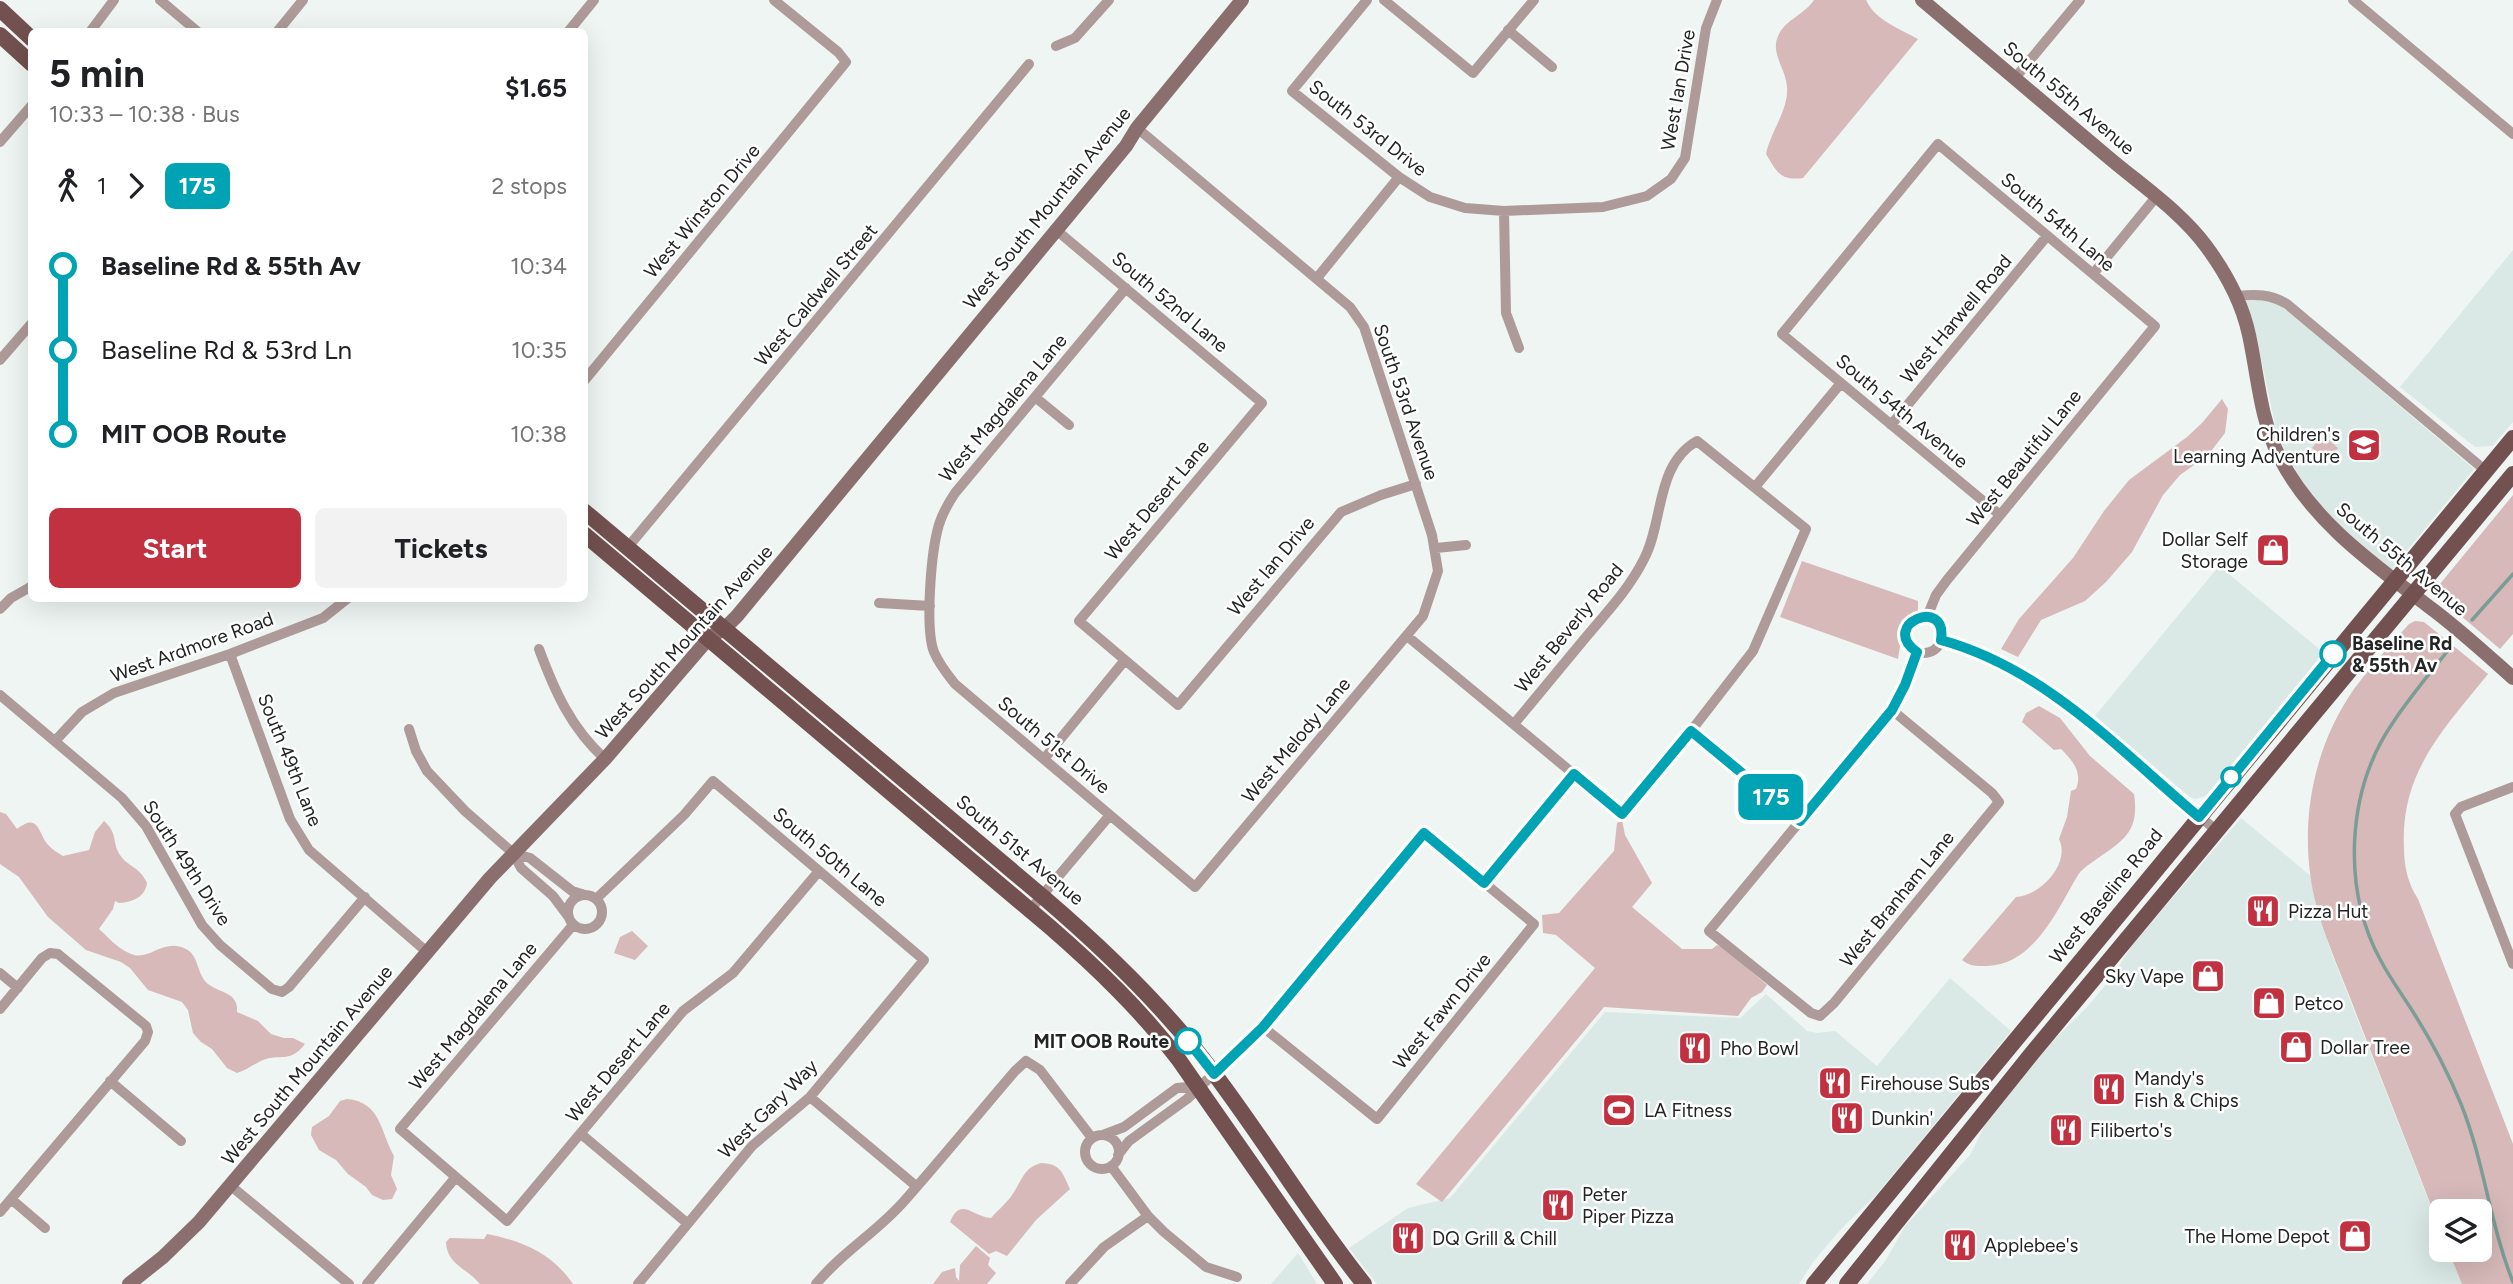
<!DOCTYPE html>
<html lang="en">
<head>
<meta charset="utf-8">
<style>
	:root { --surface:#fff; --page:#f2f2f2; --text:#202124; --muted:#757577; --accent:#c13140 }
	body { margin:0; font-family:Figtree,sans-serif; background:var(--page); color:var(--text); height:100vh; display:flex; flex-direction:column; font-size:26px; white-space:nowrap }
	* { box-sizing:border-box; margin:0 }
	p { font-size:23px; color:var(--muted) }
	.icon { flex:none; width:38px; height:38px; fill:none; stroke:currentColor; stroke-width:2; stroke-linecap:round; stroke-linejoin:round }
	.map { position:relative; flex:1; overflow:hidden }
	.details { position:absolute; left:28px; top:28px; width:560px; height:574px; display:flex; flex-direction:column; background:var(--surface); border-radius:10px; box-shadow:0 7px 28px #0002 }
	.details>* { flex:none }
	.badge { padding:0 14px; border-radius:10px; font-size:24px; line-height:46px }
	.tools { position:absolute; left:2429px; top:1199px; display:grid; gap:14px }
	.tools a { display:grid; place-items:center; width:63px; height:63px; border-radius:10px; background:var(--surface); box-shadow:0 7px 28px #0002; font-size:35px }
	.map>.badge { position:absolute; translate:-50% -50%; box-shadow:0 0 0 4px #fff }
	.legs { display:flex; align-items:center; gap:10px; height:77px; padding:0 21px; font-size:23px }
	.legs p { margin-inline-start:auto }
	.summary { display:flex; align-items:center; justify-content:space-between; height:119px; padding:0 21px }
	h1 { font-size:38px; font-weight:700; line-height:52px }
	.button { display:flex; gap:14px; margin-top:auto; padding:14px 21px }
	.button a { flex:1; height:80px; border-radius:10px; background:var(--accent); color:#fff; font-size:28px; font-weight:700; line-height:80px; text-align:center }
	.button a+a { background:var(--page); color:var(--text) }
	ul { padding:0 21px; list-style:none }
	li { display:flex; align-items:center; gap:24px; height:84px; font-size:26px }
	li i { display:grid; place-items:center; width:10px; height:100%; margin:0 9px; background:currentColor }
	li i::after { content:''; width:18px; height:18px; margin:-9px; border:5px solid; border-radius:50%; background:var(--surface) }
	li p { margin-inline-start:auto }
	li:first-child i { background:linear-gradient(#0000 50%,currentColor 0) }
	li:last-child i { background:linear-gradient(currentColor 50%,#0000 0) }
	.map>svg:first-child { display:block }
	.built { fill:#dae9e6 }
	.green { fill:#d6b9b8 }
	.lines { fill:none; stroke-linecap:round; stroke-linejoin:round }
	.stream { stroke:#7b9d96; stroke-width:3.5 }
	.street { stroke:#ad9a99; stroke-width:10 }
	.secondary { stroke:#8b6f6e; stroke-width:14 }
	.primary { stroke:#725150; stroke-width:16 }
	.line-1-casing { stroke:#fff; stroke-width:16 }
	.line-1 { stroke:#00a3b4; stroke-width:10 }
	.stop-1-dot { fill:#fff; stroke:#00a3b4; stroke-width:3.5 }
	.labels { text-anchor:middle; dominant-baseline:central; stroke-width:5; stroke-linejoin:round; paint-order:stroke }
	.street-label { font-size:19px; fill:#222524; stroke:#fff }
	.poi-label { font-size:19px; fill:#222524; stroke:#fff; text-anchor:start }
	.stop-label { font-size:19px; font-weight:bold; fill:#222524; stroke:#fff; text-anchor:start }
</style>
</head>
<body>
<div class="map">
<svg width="2513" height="1284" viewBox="0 0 2513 1284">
	<rect width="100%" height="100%" fill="#eef5f3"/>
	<!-- built -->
	<path class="built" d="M 2513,250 L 2513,422 L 2492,446 L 2475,447 L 2400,387 Z
		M 2258,300 L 2276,302 L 2284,308 L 2474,469 L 2391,570 L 2325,513 L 2311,495 L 2288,458 L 2277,433 L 2256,335 L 2245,301 Z
		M 2219,566 L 2324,653 L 2206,796 L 2195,799 L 2190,797 L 2095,716 Z
		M 2241,818 L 2312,877 L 2329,947 L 2441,1232 L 2441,1250 L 2448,1250 L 2462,1284 L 1867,1284 L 1886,1260 L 1905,1226 L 1970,1155 L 1987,1121 L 2051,1043 L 2089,1005 L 2112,977 L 2133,944 Z
		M 1950,978 L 2011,1031 L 1876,1195 L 1842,1228 L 1813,1262 L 1799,1284 L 1377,1284 L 1349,1248 L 1408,1208 L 1450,1198 L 1605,1012 L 1740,1018 L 1766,994 L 1807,1031 L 1817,1033 L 1835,1031 L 1877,1066 Z
		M 1298,1253 L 1317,1284 L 1271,1284 Z"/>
	<!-- green -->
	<path class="green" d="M 1814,0 L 1866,0 C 1875,20 1900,29 1918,39 L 1803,178 C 1780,181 1777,172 1766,154 C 1771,131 1789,109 1787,87 C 1786,68 1769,53 1779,34 C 1787,19 1805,14 1814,0 Z
		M 2222,399 L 2228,409 L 2225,433 L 2208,455 L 2180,475 L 2163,495 L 2132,552 L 2106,582 L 2085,601 L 2041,620 L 2018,657 L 2001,649 L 2019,619 L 2073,558 L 2104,511 L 2129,480 L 2187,437 L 2202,423 Z
		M 2323,435 L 2338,448 L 2327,460 L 2312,448 Z
		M 2513,495 L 2513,634 L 2500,649 L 2441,599 L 2440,584 Z
		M 1802,561 L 1918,601 L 1918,611 L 1903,627 L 1898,659 L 1780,617 Z
		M 2415,621 L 2424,622 L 2488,674 C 2444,729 2400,772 2404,848 C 2404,866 2408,884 2418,899 L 2513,1144 L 2513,1284 L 2462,1284 L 2448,1250 L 2480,1250 L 2480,1211 L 2441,1211 L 2441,1231 C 2413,1158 2384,1086 2356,1013 C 2343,978 2327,944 2317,908 C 2297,834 2310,752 2354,689 C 2371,666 2390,645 2409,624 Z
		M 2039,706 L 2060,718 L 2090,756 L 2134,794 C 2140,833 2122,841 2094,861 C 2088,865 2081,870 2078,875 C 2057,910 2034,965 1987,966 C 1977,966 1971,967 1962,960 L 2016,897 C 2040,896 2071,864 2059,839 L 2067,817 L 2071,791 L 2076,789 C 2083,772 2072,760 2061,749 L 2054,750 L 2022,722 L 2026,713 Z
		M 0,812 L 6,814 L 17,829 C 36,815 37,826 45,841 C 50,848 55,851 63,856 L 89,850 L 95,832 L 104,821 C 118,833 112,843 120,855 C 128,867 140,867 147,883 C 145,897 133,902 119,903 L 115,901 L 113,909 L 99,929 C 109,938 120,951 134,955 C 151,959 165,938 186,949 C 198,955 197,971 205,981 C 216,994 239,990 237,1012 L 258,1021 L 271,1034 L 284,1038 L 293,1038 L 305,1044 C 289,1064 281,1053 263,1060 C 254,1064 247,1070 237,1073 L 227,1068 L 212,1049 L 201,1042 L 193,1033 L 188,1010 L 182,1002 L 148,990 L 130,968 L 121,962 L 86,950 L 48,917 L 19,877 L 0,864 Z
		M 1622,820 L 1625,835 L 1652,883 L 1632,907 L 1682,949 L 1712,949 L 1717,945 L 1723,947 L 1767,985 L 1762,992 L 1751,998 L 1738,1016 L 1604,1007 L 1442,1202 L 1416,1184 L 1595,968 L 1556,935 L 1543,933 L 1542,915 L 1559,913 L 1614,851 L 1617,823 Z
		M 632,931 L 648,946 L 635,960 L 614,953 L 620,937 Z
		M 347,1099 C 381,1102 380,1131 394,1156 L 391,1175 L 397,1189 L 392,1199 L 383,1200 L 372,1195 L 366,1187 L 348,1174 L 336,1160 L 319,1150 L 311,1135 L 312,1127 L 329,1116 L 340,1101 Z
		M 1041,1163 C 1061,1164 1062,1172 1070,1189 L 1036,1220 L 1007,1256 L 996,1251 L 989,1254 L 950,1222 C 961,1196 972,1217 991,1218 C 998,1210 1009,1201 1014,1192 C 1023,1178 1024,1168 1041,1163 Z
		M 487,1234 C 522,1241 552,1253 573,1284 L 480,1284 C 467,1268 447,1265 446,1242 L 450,1238 L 484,1239 Z
		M 976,1246 L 990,1258 L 988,1265 L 996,1273 L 987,1284 L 933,1284 L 942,1272 L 955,1268 L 956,1277 L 959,1281 L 960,1265 Z"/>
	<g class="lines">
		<!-- stream -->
		<path class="stream" d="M 2472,620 L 2513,574
			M 2450,648 C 2430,673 2409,698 2392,724 C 2346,792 2342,890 2381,961 C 2391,980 2404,997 2415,1015 C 2432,1042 2449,1075 2461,1104 C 2484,1161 2490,1225 2513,1282"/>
		<!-- street -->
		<path class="street" d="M 160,0 L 198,32
			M 1367,0 L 1292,91 L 1399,177 L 1430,197 L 1465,208 L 1504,211 L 1603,207 L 1647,196 L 1671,179 L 1685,158 L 1706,28 L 1717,0
			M 1384,0 L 1473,73 L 1534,0
			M 2353,0 L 2513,134
			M 1508,30 L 1552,67
			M 90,32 L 114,0
			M 277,32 L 303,0
			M 568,32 L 594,0
			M 1056,46 L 1075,38 L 1109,0
			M 2015,78 L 2080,0
			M 0,142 L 32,105
			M 1504,211 L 1506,313 L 1519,348
			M 1055,229 L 1262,403 L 1079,621 L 1178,705 L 1341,512 L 1381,495 L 1416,484
			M 2093,274 L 2156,197
			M 1317,278 L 1399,177
			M 1126,288 L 955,493 C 947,505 940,518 937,532 C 931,558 925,629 934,652 C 939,664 947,674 955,684 L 1195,887 L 1423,616 L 1438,571 L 1432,535 L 1364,327 L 1350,307 L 1137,128
			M 2237,296 C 2256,294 2270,294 2287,304 L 2486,471
			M 0,360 L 32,323
			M 584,381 L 846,62 L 838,52 L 774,0
			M 1035,397 L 1069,425
			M 1891,425 L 2047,236
			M 1755,487 L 1841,383
			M 628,547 L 1029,64
			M 1436,548 L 1466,545
			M 879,603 L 930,606
			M 0,609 L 11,598 L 32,586
			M1906 635a18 18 0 1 1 36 0a18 18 0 1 1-36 0Z
			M 1927,617 L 1936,595 L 1947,580 L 2155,326 L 1938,144 L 1782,334 L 2000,515
			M 1407,636 L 1622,814 L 1691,731 L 1753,651 L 1806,529 L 1697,441 C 1655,465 1664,521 1644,559 C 1629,589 1607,612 1586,637 C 1562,666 1538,695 1514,724
			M 1941,640 L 1996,659 L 2056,695 L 2217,831
			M 539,649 C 555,692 571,728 605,759
			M 230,654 L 290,819 L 309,850 L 427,952
			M 0,695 L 122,798 L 146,826 L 202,925 L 220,945 L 272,989 L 282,992 L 289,987 L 365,897
			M 1892,710 L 1992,793 L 1999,802 L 1834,1003 L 1820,1016 L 1811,1013 L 1709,931 L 1892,710 L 1905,685 L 1917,651
			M 409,729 L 416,751 L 427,771 L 465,811 L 513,853 L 521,868 L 553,896 L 568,916
			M 1691,731 L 1800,821
			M 55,741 L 82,712 L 114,693 L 230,654 L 323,618 L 348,598
			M 1044,759 L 1125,660
			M 2513,787 L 2461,807 L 2455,814 L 2513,964
			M 513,853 L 530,858 L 572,891 L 585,895
			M 1484,883 L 1574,773
			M568 912a17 17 0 1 1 34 0a17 17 0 1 1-34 0Z
			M 596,899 L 684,815 L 713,781 L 924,960 L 810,1097 L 752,1146 L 638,1284
			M 1030,910 L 1110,815
			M 573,925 L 400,1129 L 507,1221 L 683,1011 L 733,973 L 819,871
			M 0,973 L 18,988
			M 0,1009 L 42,958 L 50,953 L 58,954 L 146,1026 L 148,1032 L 145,1041 L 0,1212
			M 110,1081 L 181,1141
			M 810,1097 L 916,1186
			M 581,1134 L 687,1223
			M1085 1152a17 17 0 1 1 34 0a17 17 0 1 1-34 0Z
			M 1103,1135 L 1124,1127 L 1177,1088 L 1198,1086
			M 1118,1155 L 1129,1141 L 1187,1099 L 1263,1027 L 1424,833 L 1534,924 L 1377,1119 L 1263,1027
			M 1111,1166 L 1148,1216 L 1164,1232 L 1206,1267 L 1237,1277
			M 231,1186 L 349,1284
			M 11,1199 L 45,1228
			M 367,1284 L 455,1178
			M 816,1284 C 844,1250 879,1231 906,1199 C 943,1157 979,1113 1015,1071 L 1026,1061 L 1040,1070 L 1092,1138
			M 1070,1284 L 1104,1247 L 1148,1216"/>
		<!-- secondary -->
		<path class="secondary" d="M 1922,0 C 1984,52 2046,105 2108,157 C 2141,185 2180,211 2206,246 C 2226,273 2242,302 2249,335 C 2258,376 2260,420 2280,458 C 2313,522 2372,563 2428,606 C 2458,628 2485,653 2513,678
			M 129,1284 L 163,1257 L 199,1222 L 490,878 L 605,759 L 709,638 L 725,628 L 737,616 L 1126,146 L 1137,128 L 1242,0"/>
		<!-- primary -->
		<path class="primary" d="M 0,9 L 32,39
			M 0,35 L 32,64
			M 584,511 L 1042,896 C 1097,943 1150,993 1196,1050 C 1256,1125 1304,1209 1364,1284
			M 584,534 L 1050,927 C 1097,968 1141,1010 1179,1060 L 1335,1284
			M 1814,1284 L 2513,438
			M 1847,1284 L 2033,1052 L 2513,474"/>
	</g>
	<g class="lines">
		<!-- line-1 casing -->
		<g class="line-1-casing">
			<path id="line-1" d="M 1188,1041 L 1214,1074 L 1263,1027 L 1424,833 L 1484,883 L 1574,774 L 1622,814 L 1691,731 L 1800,821 L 1892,710 L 1905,685 L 1917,652 C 1878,625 1948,595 1941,640 C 2046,669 2118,749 2199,817 L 2333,654"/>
		</g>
		<!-- line-1 -->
		<use href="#line-1" class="line-1"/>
	</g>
	<!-- icons -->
	<defs>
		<g id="school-square" transform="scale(1.75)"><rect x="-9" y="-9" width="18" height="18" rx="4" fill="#c13140" stroke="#fff"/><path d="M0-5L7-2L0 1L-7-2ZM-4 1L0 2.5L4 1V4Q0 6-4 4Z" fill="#fff"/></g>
		<g id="shop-square" transform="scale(1.75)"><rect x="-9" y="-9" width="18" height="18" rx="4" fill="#c13140" stroke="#fff"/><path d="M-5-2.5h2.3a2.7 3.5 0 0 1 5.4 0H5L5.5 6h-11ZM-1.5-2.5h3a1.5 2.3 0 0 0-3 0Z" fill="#fff"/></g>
		<g id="restaurant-square" transform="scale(1.75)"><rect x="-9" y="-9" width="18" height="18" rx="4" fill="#c13140" stroke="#fff"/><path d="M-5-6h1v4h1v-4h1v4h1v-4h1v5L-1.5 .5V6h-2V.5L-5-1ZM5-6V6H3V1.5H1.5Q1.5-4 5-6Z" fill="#fff"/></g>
		<g id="stadium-square" transform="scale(1.75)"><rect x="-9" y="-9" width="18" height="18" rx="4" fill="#c13140" stroke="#fff"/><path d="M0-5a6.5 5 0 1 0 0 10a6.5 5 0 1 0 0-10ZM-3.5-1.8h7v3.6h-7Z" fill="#fff"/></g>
	</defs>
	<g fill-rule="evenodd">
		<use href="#school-square" x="2364" y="445"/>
		<use href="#shop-square" x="2273" y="550"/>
		<use href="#restaurant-square" x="2263" y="911"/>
		<use href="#shop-square" x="2208" y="976"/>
		<use href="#shop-square" x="2269" y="1003"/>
		<use href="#shop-square" x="2296" y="1047"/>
		<use href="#restaurant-square" x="1695" y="1048"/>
		<use href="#restaurant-square" x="1835" y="1083"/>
		<use href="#restaurant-square" x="2109" y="1089"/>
		<use href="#stadium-square" x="1619" y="1110"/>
		<use href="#restaurant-square" x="1847" y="1118"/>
		<use href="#restaurant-square" x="2066" y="1130"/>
		<use href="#restaurant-square" x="1558" y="1205"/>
		<use href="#shop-square" x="2355" y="1236"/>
		<use href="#restaurant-square" x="1408" y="1238"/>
		<use href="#restaurant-square" x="1960" y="1245"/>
	</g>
	<!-- markers -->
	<g class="stop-1-dot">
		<circle cx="2333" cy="654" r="12"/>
		<circle cx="2231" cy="777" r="9"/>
		<circle cx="1188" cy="1041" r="12"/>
	</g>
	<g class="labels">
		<!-- street labels -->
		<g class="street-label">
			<text transform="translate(1678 90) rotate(-80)">West Ian Drive</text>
			<text transform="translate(2069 98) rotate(40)">South 55th Avenue</text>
			<text transform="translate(1368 128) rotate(38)">South 53rd Drive</text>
			<text transform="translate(1047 208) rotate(-51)">West South Mountain Avenue</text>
			<text transform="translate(702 211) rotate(-50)">West Winston Drive</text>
			<text transform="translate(2058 222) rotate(40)">South 54th Lane</text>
			<text transform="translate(816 295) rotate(-50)">West Caldwell Street</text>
			<text transform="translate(1170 302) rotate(40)">South 52nd Lane</text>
			<text transform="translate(1956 319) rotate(-50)">West Harwell Road</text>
			<text transform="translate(1406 402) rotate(71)">South 53rd Avenue</text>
			<text transform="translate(1003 408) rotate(-50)">West Magdalena Lane</text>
			<text transform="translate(1902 411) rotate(40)">South 54th Avenue</text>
			<text transform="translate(2024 458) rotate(-51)">West Beautiful Lane</text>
			<text transform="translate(1157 500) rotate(-50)">West Desert Lane</text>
			<text transform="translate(2402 559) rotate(40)">South 55th Avenue</text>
			<text transform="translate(1271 566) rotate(-50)">West Ian Drive</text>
			<text transform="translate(1569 628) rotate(-51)">West Beverly Road</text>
			<text transform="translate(684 642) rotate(-48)">West South Mountain Avenue</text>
			<text transform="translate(192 647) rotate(-20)">West Ardmore Road</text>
			<text transform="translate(1296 740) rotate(-50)">West Melody Lane</text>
			<text transform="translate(1054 745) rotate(40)">South 51st Drive</text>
			<text transform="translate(290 760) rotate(68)">South 49th Lane</text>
			<text transform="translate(1020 850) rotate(40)">South 51st Avenue</text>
			<text transform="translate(830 857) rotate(40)">South 50th Lane</text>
			<text transform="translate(187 863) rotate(57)">South 49th Drive</text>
			<text transform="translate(2106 896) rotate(-51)">West Baseline Road</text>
			<text transform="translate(1897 899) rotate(-51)">West Branham Lane</text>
			<text transform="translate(1442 1011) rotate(-51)">West Fawn Drive</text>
			<text transform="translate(473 1016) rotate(-50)">West Magdalena Lane</text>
			<text transform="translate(618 1062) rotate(-50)">West Desert Lane</text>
			<text transform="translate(307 1065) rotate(-50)">West South Mountain Avenue</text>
			<text transform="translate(768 1109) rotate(-45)">West Gary Way</text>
		</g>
		<!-- poi labels -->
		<g class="poi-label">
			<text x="2340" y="434" text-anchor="end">Children's<tspan x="2340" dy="22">Learning Adventure</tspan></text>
			<text x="2248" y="539" text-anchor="end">Dollar Self<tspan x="2248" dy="22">Storage</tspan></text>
			<text x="2288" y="911">Pizza Hut</text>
			<text x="2184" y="976" text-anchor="end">Sky Vape</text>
			<text x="2294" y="1003">Petco</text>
			<text x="2320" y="1047">Dollar Tree</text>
			<text x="1720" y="1048">Pho Bowl</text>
			<text x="2134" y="1078">Mandy's<tspan x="2134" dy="22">Fish &amp; Chips</tspan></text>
			<text x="1860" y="1083">Firehouse Subs</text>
			<text x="1644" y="1110">LA Fitness</text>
			<text x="1871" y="1118">Dunkin'</text>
			<text x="2090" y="1130">Filiberto's</text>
			<text x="1582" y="1194">Peter<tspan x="1582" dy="22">Piper Pizza</tspan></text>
			<text x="2330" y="1236" text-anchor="end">The Home Depot</text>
			<text x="1432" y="1238">DQ Grill &amp; Chill</text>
			<text x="1984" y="1245">Applebee's</text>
		</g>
		<!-- stop labels -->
		<g class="stop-label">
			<text x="2352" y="643">Baseline Rd<tspan x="2352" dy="22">&amp; 55th Av</tspan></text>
			<text x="1169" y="1041" text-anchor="end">MIT OOB Route</text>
		</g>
	</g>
</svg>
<div class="tools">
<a><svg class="icon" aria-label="layers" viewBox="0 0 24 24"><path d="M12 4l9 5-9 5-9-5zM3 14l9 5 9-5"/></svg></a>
</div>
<b class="badge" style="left:1771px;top:797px;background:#00a3b4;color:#fff">175</b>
<section class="details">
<div class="summary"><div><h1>5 min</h1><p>10:33 – 10:38 · Bus</p></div><b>$1.65</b></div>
<div class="legs"><svg class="icon" aria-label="walk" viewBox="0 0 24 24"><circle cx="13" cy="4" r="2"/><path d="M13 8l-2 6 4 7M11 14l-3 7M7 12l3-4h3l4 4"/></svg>1<svg class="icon" aria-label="forward" viewBox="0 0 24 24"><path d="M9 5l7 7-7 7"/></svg><b class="badge" style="background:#00a3b4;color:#fff">175</b><p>2 stops</p></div>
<ul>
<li><i style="color:#00a3b4"></i><b>Baseline Rd &amp; 55th Av</b><p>10:34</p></li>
<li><i style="color:#00a3b4"></i><span>Baseline Rd &amp; 53rd Ln</span><p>10:35</p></li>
<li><i style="color:#00a3b4"></i><b>MIT OOB Route</b><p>10:38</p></li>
</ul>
<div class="button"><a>Start</a><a>Tickets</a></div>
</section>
</div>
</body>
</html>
